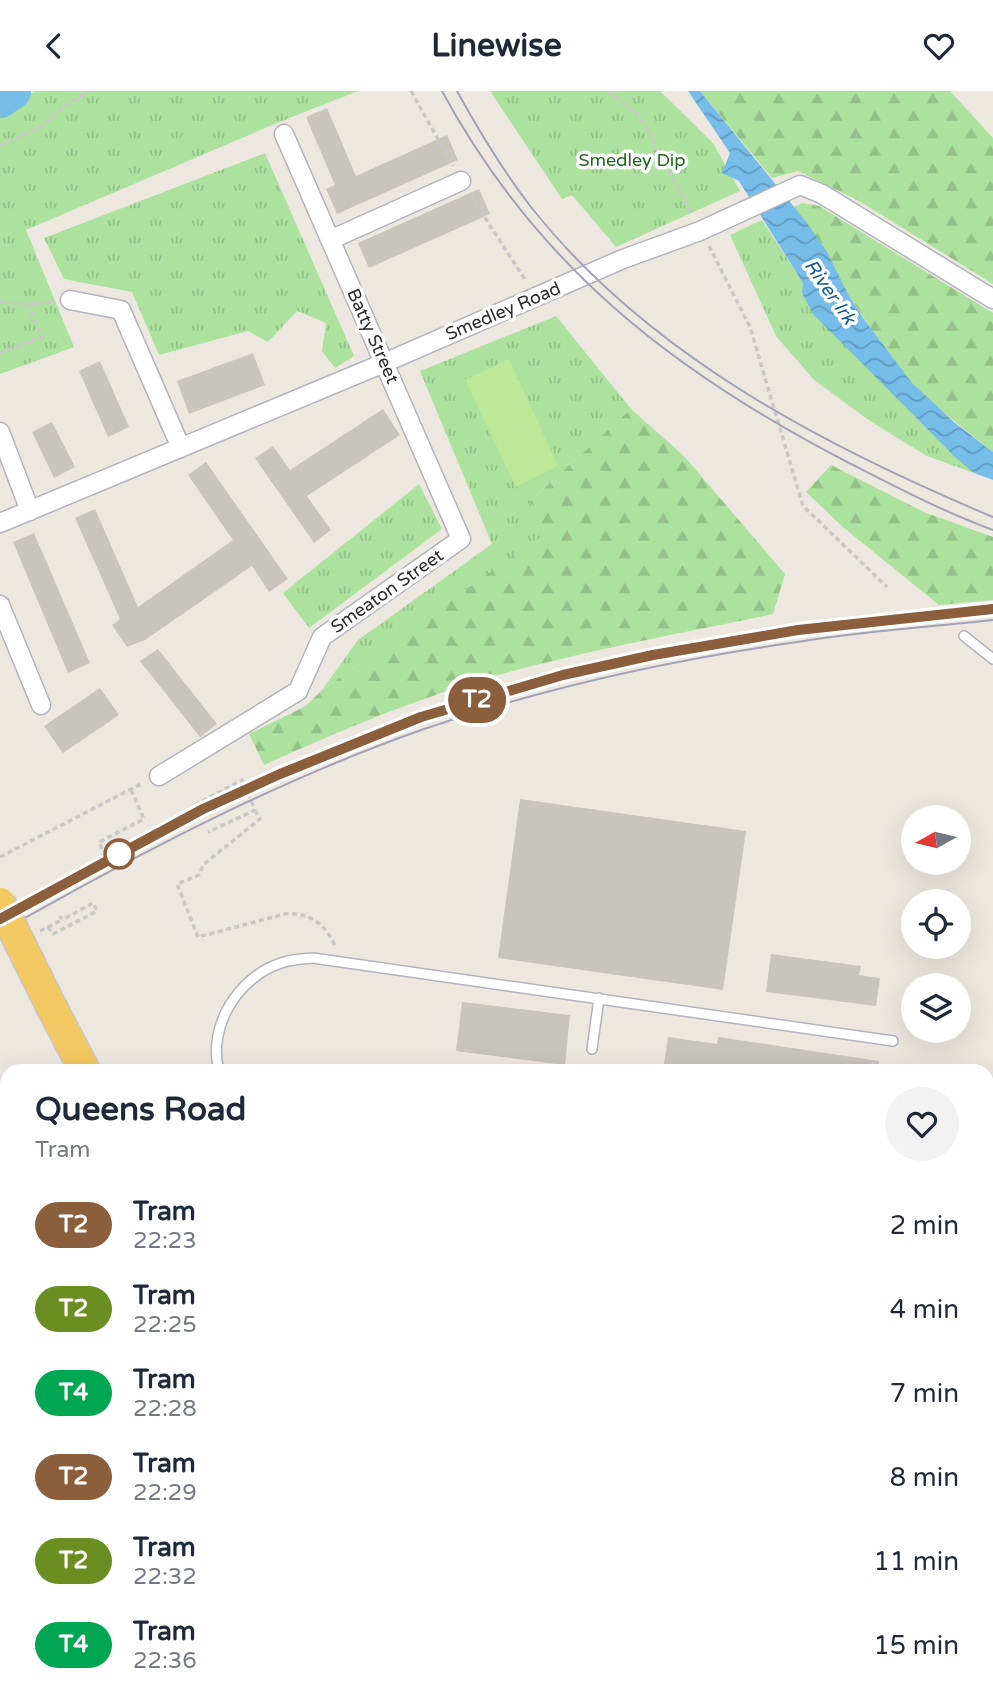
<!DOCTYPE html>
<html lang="en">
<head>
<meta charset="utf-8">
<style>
	:root { --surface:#fff; --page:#f2f2f3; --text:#1f2937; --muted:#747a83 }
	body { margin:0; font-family:"Varela Round",sans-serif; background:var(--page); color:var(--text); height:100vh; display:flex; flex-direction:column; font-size:26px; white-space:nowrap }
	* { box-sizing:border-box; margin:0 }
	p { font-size:23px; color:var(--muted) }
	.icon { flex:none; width:38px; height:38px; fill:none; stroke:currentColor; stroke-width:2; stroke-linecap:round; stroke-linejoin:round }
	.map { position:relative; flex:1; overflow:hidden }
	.drawer { position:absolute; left:0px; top:973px; width:994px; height:639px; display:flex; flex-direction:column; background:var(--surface); border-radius:21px 21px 0 0; box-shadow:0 7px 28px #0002 }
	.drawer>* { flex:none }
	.badge { padding:0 14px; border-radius:23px; font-size:24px; line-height:46px }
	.needle { width:46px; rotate:262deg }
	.fabs { position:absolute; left:901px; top:714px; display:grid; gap:14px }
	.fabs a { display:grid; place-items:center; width:70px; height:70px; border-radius:50%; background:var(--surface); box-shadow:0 7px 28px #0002; font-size:35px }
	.map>.badge { position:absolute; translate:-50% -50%; box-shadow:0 0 0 4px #fff }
	.round { display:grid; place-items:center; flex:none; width:74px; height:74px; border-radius:37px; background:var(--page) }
	.summary { display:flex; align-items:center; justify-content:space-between; height:119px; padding:0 35px }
	h1 { font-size:33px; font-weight:700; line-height:52px }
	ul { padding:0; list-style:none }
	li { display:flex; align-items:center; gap:21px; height:84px; padding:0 35px }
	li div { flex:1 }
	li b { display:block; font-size:26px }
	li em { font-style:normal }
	li .badge { min-width:77px; font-weight:700; text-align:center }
	header { display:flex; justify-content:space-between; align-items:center; height:91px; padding:0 35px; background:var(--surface); font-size:32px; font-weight:700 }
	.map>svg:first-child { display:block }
	.education { fill:#ede7cf }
	.grass { fill:url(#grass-tufts) }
	.forest { fill:url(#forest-firs) }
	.pitch { fill:#bde89a }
	.water { fill:url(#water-waves) }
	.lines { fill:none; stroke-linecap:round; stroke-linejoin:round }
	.river { stroke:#76bdea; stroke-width:38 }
	.building { fill:#c8c5be }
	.service-casing { stroke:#b2b3be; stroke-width:12 }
	.minor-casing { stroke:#b2b3be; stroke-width:21 }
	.trunk-casing { stroke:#c8c8c8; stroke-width:33 }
	.path { stroke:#c8c8c8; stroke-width:3.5; stroke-dasharray:5 3.5; stroke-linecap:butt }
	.service { stroke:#fff; stroke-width:9 }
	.minor { stroke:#fff; stroke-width:18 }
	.trunk { stroke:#f2c862; stroke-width:30 }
	.tram { stroke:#a1a2b5; stroke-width:2 }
	.trunk-bridge-casing { stroke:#c8c8c8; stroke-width:33; stroke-linecap:butt }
	.trunk-bridge { stroke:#f2c862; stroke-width:30 }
	.line-casing { stroke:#fff; stroke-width:16 }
	.line { stroke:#8b5e3c; stroke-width:10 }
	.stop-dot { fill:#fff; stroke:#8b5e3c; stroke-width:3.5 }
	.labels { text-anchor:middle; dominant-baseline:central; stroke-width:7; stroke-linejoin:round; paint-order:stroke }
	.park-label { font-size:18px; fill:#24671e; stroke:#fff }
	.street-label { font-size:18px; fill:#2c2c2c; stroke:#fff }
	.water-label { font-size:19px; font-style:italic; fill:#135a98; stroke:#fff }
</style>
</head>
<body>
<header><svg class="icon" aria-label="back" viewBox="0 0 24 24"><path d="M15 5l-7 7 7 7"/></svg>Linewise<svg class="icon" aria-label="heart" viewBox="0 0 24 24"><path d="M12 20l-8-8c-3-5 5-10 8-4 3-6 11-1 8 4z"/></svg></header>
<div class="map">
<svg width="993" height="1611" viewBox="0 0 993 1611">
	<defs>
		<pattern id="grass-tufts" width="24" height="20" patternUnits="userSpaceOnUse" patternTransform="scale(1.75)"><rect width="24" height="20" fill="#ace19e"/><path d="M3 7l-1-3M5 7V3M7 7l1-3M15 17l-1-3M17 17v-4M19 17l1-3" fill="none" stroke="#94c188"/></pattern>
		<pattern id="forest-firs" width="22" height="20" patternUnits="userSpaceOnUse" patternTransform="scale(1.75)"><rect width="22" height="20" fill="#ace19e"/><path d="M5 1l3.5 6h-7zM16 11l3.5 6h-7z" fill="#94c188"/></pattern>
		<pattern id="water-waves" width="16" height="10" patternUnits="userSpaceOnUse" patternTransform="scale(1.75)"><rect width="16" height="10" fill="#76bdea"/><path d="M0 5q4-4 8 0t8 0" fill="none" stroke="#619abe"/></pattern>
	</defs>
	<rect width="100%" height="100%" fill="#ede8df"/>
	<!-- education -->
	<path class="education" d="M 993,1282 L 993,1521 L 987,1514 L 987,1366 Z"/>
	<!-- grass -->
	<path class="grass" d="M 35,0 L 358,0 L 277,32 L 26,139 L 74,256 L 0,283 L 0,23 Z
		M 490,0 L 660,0 L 713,52 L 740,100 L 616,156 L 572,104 L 562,108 Z
		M 265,62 L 354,265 L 335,277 L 322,260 L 326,232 L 297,220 L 268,251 L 248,240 L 159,264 L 132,201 L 64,188 L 44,147 Z
		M 762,129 L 803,192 L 919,330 L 974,382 L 927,365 L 870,330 L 814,289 L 776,245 L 730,144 Z
		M 556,225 L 631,318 L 530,410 L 546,443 L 322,599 L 358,549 L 492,453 L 420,280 Z
		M 419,393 L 442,438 L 309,537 L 283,502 Z"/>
	<!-- forest -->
	<path class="forest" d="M 700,0 L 950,0 L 993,47 L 993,193 L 859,110 L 798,80 L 772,87 Z
		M 802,112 L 819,115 L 993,222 L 993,361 C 966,338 935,318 911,291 C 866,237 831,175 794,116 Z
		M 631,318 L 684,365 L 785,483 L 773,523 C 697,539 619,553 544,572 C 447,595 354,633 264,674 L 249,643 L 306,615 L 322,599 L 545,443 L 530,410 Z
		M 831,374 L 924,421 L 993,446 L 993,509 L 939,514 L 844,437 L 806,401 Z
		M 578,1605 L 682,1605 L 690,1611 L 582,1611 Z"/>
	<!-- pitch -->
	<path class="pitch" d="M 509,268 L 558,375 L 516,396 L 465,289 Z
		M 987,1555 L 993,1563 L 993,1611 L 745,1611 L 740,1605 L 987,1605 Z"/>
	<!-- water -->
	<path class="water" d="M 688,0 L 700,0 L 807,132 L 827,161 L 848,203 L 863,227 L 912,292 L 955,332 L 993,361 L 993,389 L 974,382 L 955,366 L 813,223 L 802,202 L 803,192 L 739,90 L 722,82 L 730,62 Z"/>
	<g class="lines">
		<!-- river -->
		<path class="river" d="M 0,8 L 12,0"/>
	</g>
	<!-- building -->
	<path class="building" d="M 327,17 L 356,85 L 447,44 L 458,69 L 337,123 L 326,98 L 335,94 L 306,26 Z
		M 479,98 L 490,123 L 369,177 L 358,152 Z
		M 253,262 L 265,294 L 189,323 L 177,290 Z
		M 100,270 L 129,336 L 108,346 L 79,280 Z
		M 383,318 L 400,344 L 307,405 L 331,439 L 314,452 L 255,367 L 273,355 L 290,379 Z
		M 52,331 L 75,376 L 54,387 L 32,341 Z
		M 206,371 L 288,488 L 269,501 L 252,475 L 145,549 L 127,556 L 112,534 L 120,528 L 75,427 L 95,418 L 138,516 L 233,449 L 188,384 Z
		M 34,442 L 90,572 L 68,582 L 13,451 Z
		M 158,558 L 217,633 L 200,646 L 140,570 Z
		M 100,597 L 119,624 L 63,662 L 44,635 Z
		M 520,708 L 746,740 L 723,899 L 498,867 Z
		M 771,863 L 861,875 L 859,884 L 880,887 L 876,915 L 766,901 Z
		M 462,911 L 570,924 L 565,974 L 456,960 Z
		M 668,946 L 717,953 L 718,946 L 879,970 L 878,980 L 663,980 Z"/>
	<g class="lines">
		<!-- service casing -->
		<g class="service-casing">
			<path id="service" d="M 964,545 L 993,568
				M 592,958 L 599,907
				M 219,980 C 207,936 238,886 281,872 C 292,868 302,868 313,867 L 893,950
				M 0,1269 L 7,1266
				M 0,1401 L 7,1401"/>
		</g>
		<!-- minor casing -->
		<g class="minor-casing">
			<path id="minor" d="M 330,149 L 461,90
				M 70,209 L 121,219 L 181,357
				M 0,341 L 30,420
				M 0,432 L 384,272 L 623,168 L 700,140 L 800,94 L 822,103 L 993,208
				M 0,514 L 41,614
				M 159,685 L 298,600 L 322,546 L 461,448 L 284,43
				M 0,1054 L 7,1050
				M 0,1197 L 7,1194
				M 0,1344 L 7,1341
				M 0,1508 L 7,1507
				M 274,1611 L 315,1605"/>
		</g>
		<!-- trunk casing -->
		<g class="trunk-casing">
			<path id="trunk" d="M 52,917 L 85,980
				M 399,1605 L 402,1611"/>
		</g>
		<!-- path -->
		<path class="path" d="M 411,0 L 453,75
			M 608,0 L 636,23 L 648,40 L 692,123
			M 0,54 L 39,37 L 62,17 L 89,0
			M 471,105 L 526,190
			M 709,155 L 750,236 L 803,415 L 887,496
			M 0,211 L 27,213
			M 0,262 L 42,246 L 27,213 L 53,211
			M 195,714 L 242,689 L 255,719 L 208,741
			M 255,719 L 260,728 L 203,774 L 199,784 L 177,793 L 198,846 L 285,823 C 311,821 326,834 336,857
			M 102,758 L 99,751 L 144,728 L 131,699
			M 0,766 L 141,693
			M 48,836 L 53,843 L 97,820 L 93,812 L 62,829
			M 40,840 L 62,829 L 60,825
			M 0,1590 L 3,1611
			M 136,1605 L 137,1611"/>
		<!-- service -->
		<use href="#service" class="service"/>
		<!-- minor -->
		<use href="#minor" class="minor"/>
		<!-- trunk -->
		<use href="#trunk" class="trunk"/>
		<!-- tram -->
		<path class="tram" d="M 442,0 C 537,176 675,282 849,372 C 896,396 944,421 993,439
			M 457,0 C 479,40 503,80 531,116 C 647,263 823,355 993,426
			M 0,828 L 203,717 L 280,683 L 421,626 L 563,584 L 654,564 L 798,539 L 993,518
			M 0,841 C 136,764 276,690 424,638 C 546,596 675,568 804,550 C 866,540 930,536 993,529"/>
		<!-- trunk-bridge casing -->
		<g class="trunk-bridge-casing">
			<path id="trunk-bridge" d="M 0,812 L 52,917"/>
		</g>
		<!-- trunk-bridge -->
		<use href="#trunk-bridge" class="trunk-bridge"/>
	</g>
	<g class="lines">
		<!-- line casing -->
		<g class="line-casing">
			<path id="line" d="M 0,828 L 203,718 L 280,683 L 421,626 L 563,584 L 653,564 L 798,539 L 993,518"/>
		</g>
		<!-- line -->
		<use href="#line" class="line"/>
	</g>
	<!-- markers -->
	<circle class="stop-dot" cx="119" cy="763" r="14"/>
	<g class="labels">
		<!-- park labels -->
		<g class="park-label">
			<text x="632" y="69">Smedley Dip</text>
		</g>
		<!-- street labels -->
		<g class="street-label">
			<text transform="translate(503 220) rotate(-23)">Smedley Road</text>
			<text transform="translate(373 245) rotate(66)">Batty Street</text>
			<text transform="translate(387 500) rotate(-35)">Smeaton Street</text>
		</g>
		<!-- water labels -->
		<g class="water-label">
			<text transform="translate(830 201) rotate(55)">River Irk</text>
		</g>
	</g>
</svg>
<div class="fabs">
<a><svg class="needle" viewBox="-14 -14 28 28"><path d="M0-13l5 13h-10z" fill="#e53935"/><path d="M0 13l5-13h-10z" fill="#747a83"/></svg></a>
<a><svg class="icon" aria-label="locate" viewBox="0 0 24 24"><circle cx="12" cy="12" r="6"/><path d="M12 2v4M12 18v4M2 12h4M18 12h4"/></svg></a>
<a><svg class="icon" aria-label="layers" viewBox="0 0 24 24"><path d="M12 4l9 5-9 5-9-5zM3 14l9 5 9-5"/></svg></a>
</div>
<b class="badge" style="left:477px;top:609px;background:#8b5e3c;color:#fff">T2</b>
<section class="drawer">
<div class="summary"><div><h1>Queens Road</h1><p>Tram</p></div><a class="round"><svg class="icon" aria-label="heart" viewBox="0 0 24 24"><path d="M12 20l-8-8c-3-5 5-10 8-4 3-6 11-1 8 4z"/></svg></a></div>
<ul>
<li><span class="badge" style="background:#8b5e3c;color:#fff">T2</span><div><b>Tram</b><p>22:23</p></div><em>2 min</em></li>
<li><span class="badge" style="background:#6b8e23;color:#fff">T2</span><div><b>Tram</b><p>22:25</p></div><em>4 min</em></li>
<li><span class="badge" style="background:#00a651;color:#fff">T4</span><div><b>Tram</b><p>22:28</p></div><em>7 min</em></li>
<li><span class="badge" style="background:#8b5e3c;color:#fff">T2</span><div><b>Tram</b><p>22:29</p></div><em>8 min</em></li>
<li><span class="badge" style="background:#6b8e23;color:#fff">T2</span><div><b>Tram</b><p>22:32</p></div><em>11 min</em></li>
<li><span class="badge" style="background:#00a651;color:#fff">T4</span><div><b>Tram</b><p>22:36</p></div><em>15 min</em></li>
</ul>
</section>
</div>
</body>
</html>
